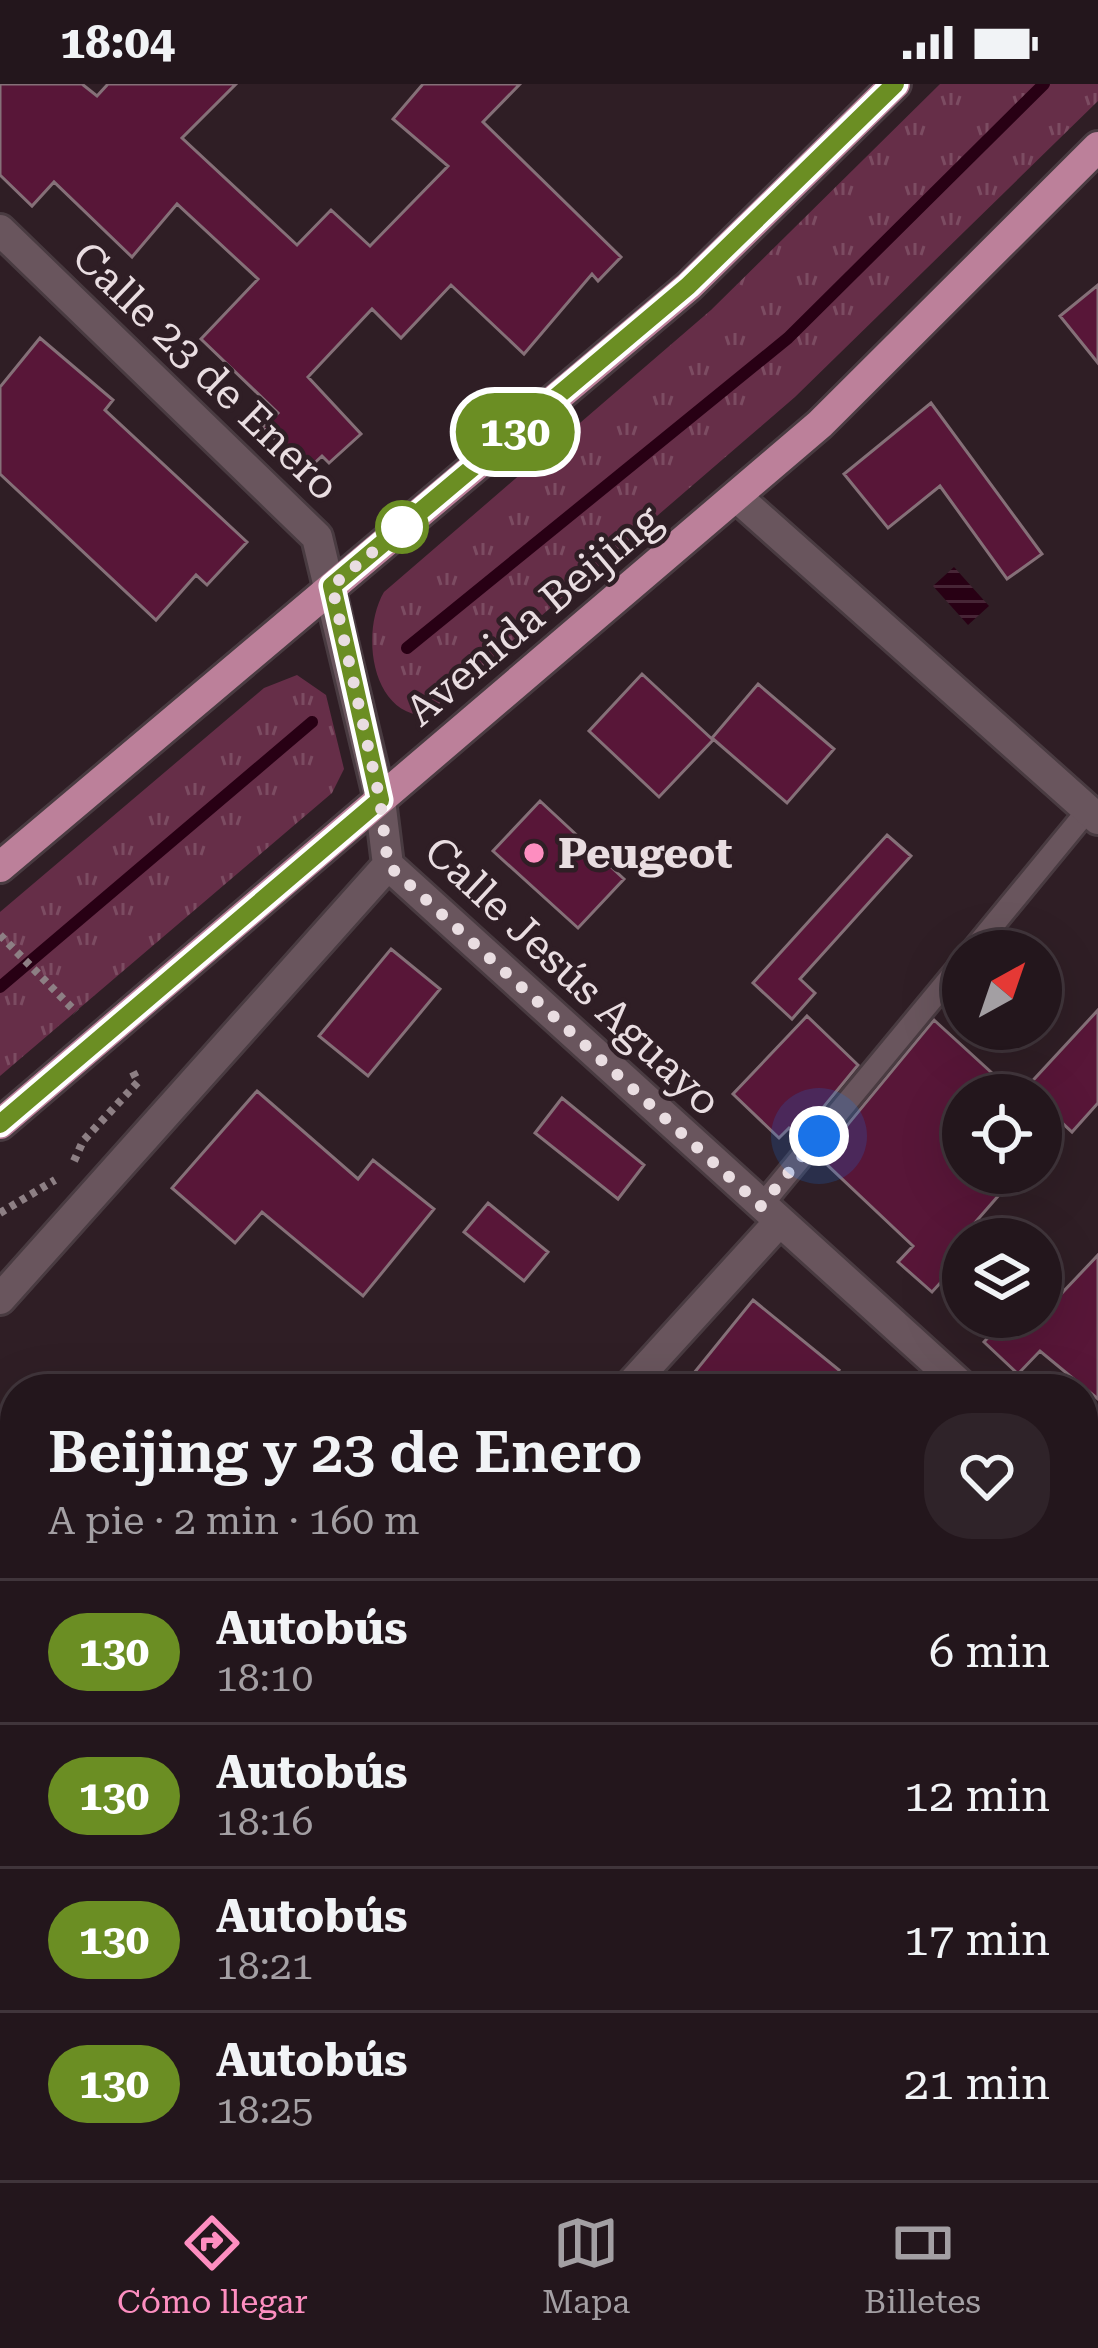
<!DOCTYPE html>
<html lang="es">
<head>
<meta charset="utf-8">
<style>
	:root { --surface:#23161c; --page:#2f2329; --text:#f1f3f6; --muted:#a39fa3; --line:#40353b; --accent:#fd8ec0 }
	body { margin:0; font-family:"Roboto Serif",serif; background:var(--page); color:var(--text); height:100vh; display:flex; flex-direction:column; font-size:45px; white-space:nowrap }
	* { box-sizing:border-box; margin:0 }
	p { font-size:39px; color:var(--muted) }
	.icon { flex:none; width:66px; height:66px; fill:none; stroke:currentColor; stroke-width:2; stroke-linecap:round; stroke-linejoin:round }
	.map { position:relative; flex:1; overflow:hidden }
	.drawer { position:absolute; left:0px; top:1290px; width:1098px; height:807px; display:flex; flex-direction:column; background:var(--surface); border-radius:48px 48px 0 0; box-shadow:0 12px 48px #0002,0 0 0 3px var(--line) }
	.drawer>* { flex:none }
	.badge { padding:0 24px; border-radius:39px; font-size:42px; line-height:78px }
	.needle { width:78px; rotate:40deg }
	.buttons { position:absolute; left:942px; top:846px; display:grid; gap:24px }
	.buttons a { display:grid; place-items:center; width:120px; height:120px; border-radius:50%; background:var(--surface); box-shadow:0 12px 48px #0002,0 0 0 3px var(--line); font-size:60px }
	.you { position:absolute; width:60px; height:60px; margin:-30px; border:9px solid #fff; border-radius:50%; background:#1a73e8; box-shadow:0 0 0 18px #1a73e833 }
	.map>.badge { position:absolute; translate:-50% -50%; box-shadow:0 0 0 6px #fff }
	.round { display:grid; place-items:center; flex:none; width:126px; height:126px; border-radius:48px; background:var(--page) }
	.headline { display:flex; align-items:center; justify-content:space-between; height:204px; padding:0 48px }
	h1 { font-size:57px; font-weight:600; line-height:90px }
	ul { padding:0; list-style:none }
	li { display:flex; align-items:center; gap:36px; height:144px; padding:0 48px; border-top:3px solid var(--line) }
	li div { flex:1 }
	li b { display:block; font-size:45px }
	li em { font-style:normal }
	li .badge { min-width:132px; font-weight:700; text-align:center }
	.status { display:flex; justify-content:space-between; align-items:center; height:84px; padding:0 60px; background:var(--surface); direction:ltr }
	.status svg { height:33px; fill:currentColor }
	.tab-bar { display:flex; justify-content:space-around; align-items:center; height:168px; border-top:3px solid var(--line); background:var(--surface); font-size:33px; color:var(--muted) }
	.tab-bar a { display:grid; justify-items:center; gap:6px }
	.tab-bar .current { color:var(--accent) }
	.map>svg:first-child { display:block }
	.grass { fill:url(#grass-tufts) }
	.park { fill:url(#park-dots) }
	.pitch { fill:#662e48 }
	.water { fill:url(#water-rules) }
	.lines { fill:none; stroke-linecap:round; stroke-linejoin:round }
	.stream { stroke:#280014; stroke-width:12 }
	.building { fill:#581638; stroke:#857078; stroke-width:3 }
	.service-casing { stroke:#493b41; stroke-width:27 }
	.minor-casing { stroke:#493b41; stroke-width:36 }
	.primary-casing { stroke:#493b41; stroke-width:36 }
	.path { stroke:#8d7f84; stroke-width:8; stroke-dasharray:6 6; stroke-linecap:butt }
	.service { stroke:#69555d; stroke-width:21 }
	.minor { stroke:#69555d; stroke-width:30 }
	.primary { stroke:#bc809a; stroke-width:30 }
	.line-casing { stroke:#fff; stroke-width:27 }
	.line { stroke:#6b8e23; stroke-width:18 }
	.walk { stroke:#e9dde1; stroke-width:12; stroke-dasharray:0 21.6 }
	.stop-dot { fill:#fff; stroke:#6b8e23; stroke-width:6 }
	.poi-dot { fill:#fd8ec0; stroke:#2f1e25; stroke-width:4.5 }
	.labels { text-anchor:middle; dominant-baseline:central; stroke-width:9; stroke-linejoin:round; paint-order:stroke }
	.street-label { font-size:42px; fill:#e9dde1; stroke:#2f1e25 }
	.poi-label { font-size:42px; font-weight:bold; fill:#e9dde1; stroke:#2f1e25; text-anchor:start }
</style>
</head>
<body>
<div class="status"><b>18:04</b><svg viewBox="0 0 49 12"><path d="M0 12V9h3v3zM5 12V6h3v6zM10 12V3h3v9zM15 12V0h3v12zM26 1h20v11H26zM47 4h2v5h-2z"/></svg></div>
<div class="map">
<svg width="1098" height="2096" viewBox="0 0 1098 2096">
	<defs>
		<pattern id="grass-tufts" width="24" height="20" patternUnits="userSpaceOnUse" patternTransform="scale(3)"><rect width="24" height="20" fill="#662e48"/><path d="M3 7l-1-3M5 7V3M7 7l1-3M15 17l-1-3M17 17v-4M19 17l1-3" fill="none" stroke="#7c4c62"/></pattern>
		<pattern id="park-dots" width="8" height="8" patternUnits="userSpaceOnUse" patternTransform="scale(3)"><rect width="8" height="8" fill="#662e48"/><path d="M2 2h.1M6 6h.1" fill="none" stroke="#7c4c62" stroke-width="1.8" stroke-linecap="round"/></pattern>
		<pattern id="water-rules" width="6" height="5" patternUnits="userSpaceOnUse" patternTransform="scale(3)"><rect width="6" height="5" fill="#280014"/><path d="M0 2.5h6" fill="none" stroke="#472536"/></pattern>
	</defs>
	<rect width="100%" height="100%" fill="#2f1e25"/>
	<!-- grass -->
	<path class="grass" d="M 940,0 L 1098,0 L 1098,17 L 795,313 L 425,632 C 370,629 361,547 384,508 L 711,226 Z
		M 297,591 L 326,611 L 344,685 L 332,709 L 0,992 L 0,828 L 264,604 Z"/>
	<!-- park -->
	<path class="park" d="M 0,1595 L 15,1608 L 15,2082 L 552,2082 L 567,2096 L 21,2096 L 0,2078 Z"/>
	<!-- pitch -->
	<path class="pitch" d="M 0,1710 L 15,1723 L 15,1772 L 0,1788 Z
		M 67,2082 L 513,2082 L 529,2096 L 83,2096 Z"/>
	<!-- water -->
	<path class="water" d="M 954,483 L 989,522 L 968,541 L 933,502 Z"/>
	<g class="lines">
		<!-- stream -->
		<path class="stream" d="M 407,564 L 788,254 L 1044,0
			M 0,903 L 312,638"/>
	</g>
	<!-- building -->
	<path class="building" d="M 0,0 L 82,0 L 97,12 L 108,0 L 236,0 L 182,54 L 297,161 L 331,126 L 370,162 L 448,82 L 393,35 L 423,0 L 520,0 L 483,38 L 621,173 L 598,197 L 592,190 L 524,270 L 451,201 L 401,254 L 372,225 L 308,293 L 361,350 L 329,379 L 322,372 L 306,387 L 263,343 L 278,329 L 201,255 L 258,195 L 177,120 L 132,173 L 54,98 L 32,122 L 0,91 Z
		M 1098,201 L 1098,279 L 1060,232 Z
		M 40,254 L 113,316 L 105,326 L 247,458 L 207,501 L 196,491 L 156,536 L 0,390 L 0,303 Z
		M 931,319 L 1042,470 L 1007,495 L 940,402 L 888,444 L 844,390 Z
		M 642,590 L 713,656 L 659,713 L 589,647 Z
		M 758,600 L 834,665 L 787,719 L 712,654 Z
		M 540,717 L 624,795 L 578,844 L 493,767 Z
		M 887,751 L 911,772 L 800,895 L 815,909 L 792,935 L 753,899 Z
		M 391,865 L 440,905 L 368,992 L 319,952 Z
		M 1098,926 L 1098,1019 L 1072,1048 L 1041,1019 L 1041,1011 L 1025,1005 Z
		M 807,932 L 858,981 L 799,1053 L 789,1044 L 779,1054 L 733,1010 Z
		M 934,936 L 1016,1011 L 963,1011 L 963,1038 L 944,1060 L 963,1078 L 963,1089 L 975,1089 L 999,1111 L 965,1150 L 971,1155 L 963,1155 L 963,1174 L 932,1208 L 898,1178 L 913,1162 L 820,1074 Z
		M 257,1007 L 358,1095 L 373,1076 L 434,1125 L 363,1212 L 262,1128 L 235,1159 L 172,1104 Z
		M 562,1014 L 644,1081 L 618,1115 L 535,1049 Z
		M 488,1119 L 548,1168 L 524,1197 L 464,1148 Z
		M 1098,1171 L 1098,1315 L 1040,1267 L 1018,1290 L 984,1258 L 1007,1233 L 1025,1248 Z
		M 753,1216 L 839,1286 L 823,1305 L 681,1305 Z"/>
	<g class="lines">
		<!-- service casing -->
		<g class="service-casing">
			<path id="service" d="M 972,867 L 1088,726
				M 761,1122 L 963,878"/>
		</g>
		<!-- minor casing -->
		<g class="minor-casing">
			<path id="minor" d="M 0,146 L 317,453 L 380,716 L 388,781 L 965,1305
				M 737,413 L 1098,735
				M 0,1215 L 388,781
				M 627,1305 L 779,1138
				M 1083,1411 L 1098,1424
				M 0,1569 L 15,1582
				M 1083,1578 L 1098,1560
				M 579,2082 L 595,2096
				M 629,2096 L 641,2082"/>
		</g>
		<!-- primary casing -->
		<g class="primary-casing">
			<path id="primary" d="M 0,783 L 689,202 L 895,0
				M 0,1040 L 820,340 L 1098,63"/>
		</g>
		<!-- path -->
		<path class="path" d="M 0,851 L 76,928
			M 74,1077 L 83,1057 L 138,998 L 131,984
			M 0,1129 L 55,1096
			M 0,1678 L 15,1691
			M 0,1984 L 15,1967"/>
		<!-- service -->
		<use href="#service" class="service"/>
		<!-- minor -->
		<use href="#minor" class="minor"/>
		<!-- primary -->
		<use href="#primary" class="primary"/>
	</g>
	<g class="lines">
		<!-- line casing -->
		<g class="line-casing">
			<path id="line" d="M 0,1040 L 380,716 L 332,502 L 688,202 L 895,0"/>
		</g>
		<!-- line -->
		<use href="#line" class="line"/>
		<!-- walk -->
		<path class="walk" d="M 402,443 L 412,435 L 332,502 L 380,716 L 388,781 L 761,1122 L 819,1052"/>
	</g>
	<!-- markers -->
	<circle class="stop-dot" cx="402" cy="443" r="24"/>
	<circle class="poi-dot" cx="534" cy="769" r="12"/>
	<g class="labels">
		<!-- street labels -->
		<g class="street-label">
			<text transform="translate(206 287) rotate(44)">Calle 23 de Enero</text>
			<text transform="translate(533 531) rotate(-40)">Avenida Beijing</text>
			<text transform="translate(573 892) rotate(43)">Calle Jesús Aguayo</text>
		</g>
		<!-- poi labels -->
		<g class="poi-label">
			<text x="558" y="769">Peugeot</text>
		</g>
	</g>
</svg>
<div class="buttons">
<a><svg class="needle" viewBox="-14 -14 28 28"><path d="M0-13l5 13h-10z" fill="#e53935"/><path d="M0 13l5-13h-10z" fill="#a39fa3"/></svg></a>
<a><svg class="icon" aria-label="locate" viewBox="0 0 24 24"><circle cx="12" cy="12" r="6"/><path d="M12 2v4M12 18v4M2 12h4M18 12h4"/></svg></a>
<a><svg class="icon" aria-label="layers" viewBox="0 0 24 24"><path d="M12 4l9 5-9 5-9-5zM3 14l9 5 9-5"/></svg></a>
</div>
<div class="you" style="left:819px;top:1052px"></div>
<b class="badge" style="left:515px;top:348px;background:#6b8e23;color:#fff">130</b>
<section class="drawer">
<div class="headline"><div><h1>Beijing y 23 de Enero</h1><p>A pie · 2 min · 160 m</p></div><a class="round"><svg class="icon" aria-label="heart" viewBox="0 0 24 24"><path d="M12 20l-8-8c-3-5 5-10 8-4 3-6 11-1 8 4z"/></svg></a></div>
<ul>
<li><span class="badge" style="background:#6b8e23;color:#fff">130</span><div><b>Autobús</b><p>18:10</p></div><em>6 min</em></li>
<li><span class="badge" style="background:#6b8e23;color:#fff">130</span><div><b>Autobús</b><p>18:16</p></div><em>12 min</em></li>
<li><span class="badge" style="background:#6b8e23;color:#fff">130</span><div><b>Autobús</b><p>18:21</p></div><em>17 min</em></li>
<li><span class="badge" style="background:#6b8e23;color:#fff">130</span><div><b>Autobús</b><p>18:25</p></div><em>21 min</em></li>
</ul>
</section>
</div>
<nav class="tab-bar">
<a class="current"><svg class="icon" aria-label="directions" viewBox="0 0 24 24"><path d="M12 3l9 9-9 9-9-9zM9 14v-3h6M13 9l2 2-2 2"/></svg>Cómo llegar</a>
<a><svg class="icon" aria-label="map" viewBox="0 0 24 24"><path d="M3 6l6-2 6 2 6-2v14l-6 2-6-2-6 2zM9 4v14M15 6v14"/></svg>Mapa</a>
<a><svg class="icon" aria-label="tickets" viewBox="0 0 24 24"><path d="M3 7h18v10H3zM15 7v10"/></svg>Billetes</a>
</nav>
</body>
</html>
